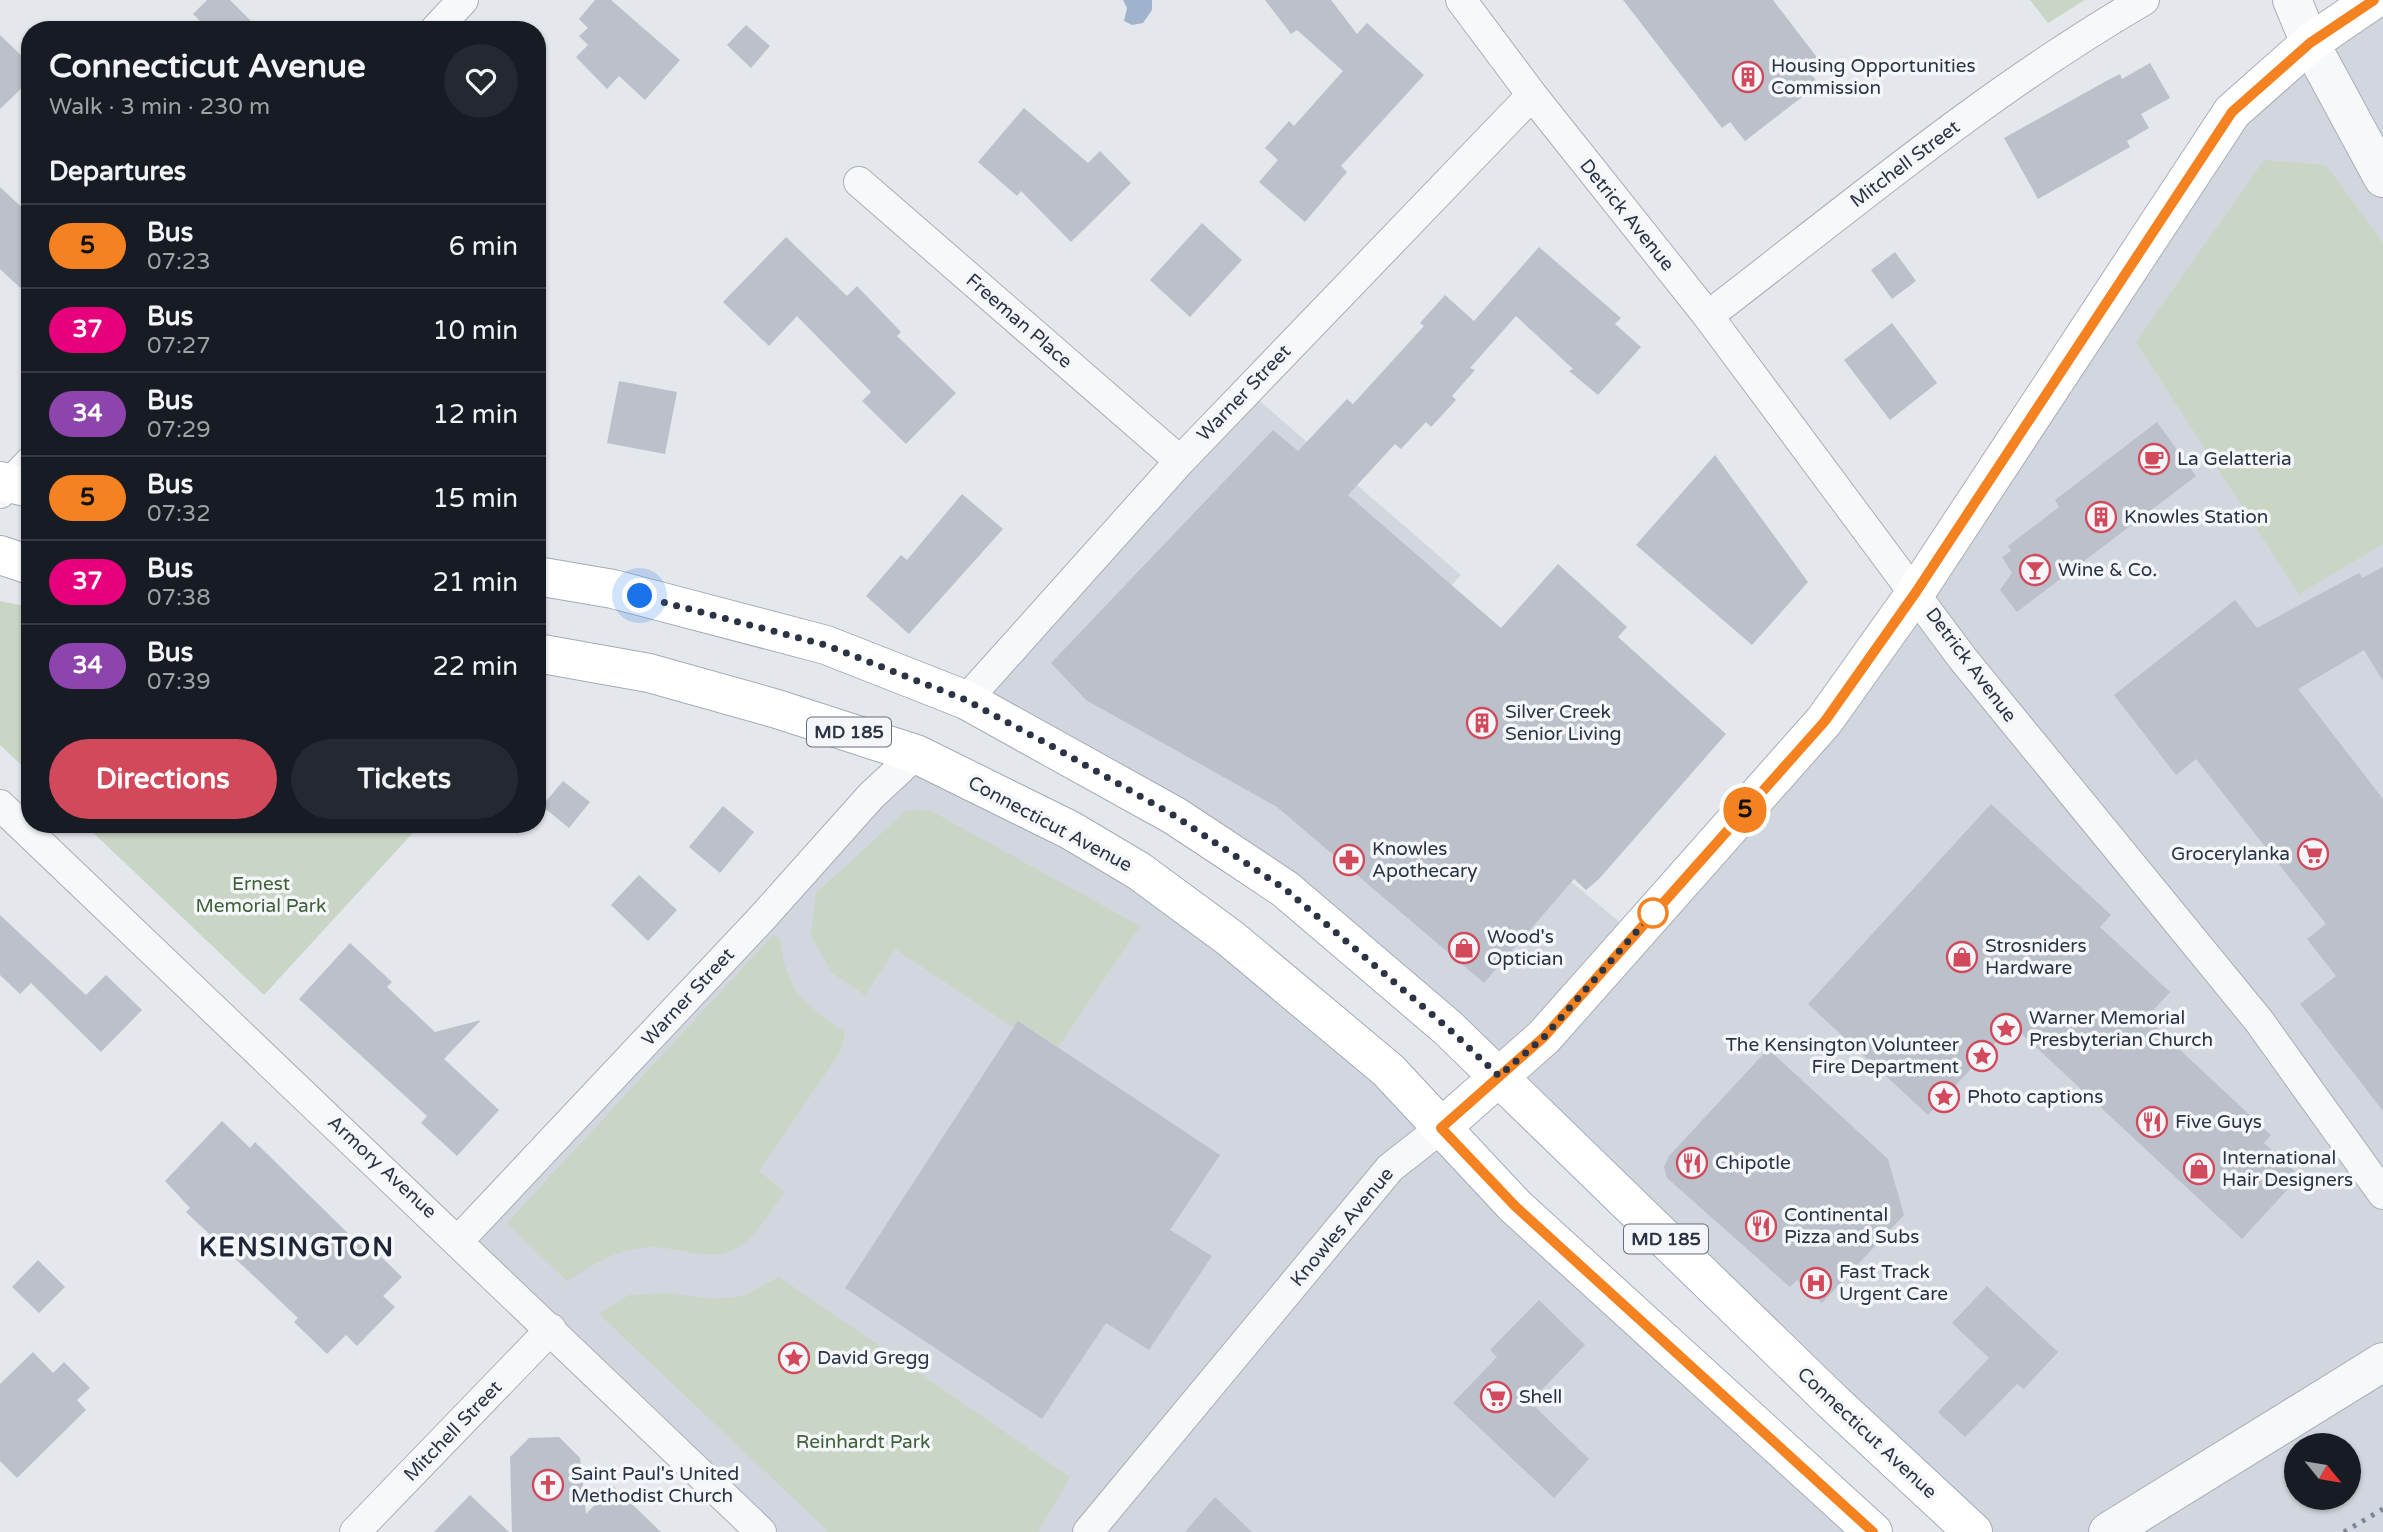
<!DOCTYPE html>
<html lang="en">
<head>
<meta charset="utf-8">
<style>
	:root { --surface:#171b24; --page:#242831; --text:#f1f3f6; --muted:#9ea1a6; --line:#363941; --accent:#d1495b }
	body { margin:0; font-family:"Varela Round",sans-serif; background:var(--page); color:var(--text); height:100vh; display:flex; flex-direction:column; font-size:26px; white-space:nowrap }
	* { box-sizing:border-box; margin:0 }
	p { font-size:23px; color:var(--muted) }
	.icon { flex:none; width:38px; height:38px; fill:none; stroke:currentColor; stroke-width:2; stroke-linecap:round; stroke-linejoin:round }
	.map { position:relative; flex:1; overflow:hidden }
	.details { position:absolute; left:21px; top:21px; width:525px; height:812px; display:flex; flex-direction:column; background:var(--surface); border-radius:28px; box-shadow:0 2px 5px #0004 }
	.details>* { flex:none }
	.badge { padding:0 14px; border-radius:23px; font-size:24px; line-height:46px }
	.needle { width:46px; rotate:120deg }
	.controls { position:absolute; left:2284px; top:1433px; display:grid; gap:14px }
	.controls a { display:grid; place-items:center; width:77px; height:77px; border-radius:50%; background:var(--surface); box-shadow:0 2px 5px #0004; font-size:35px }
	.you { position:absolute; width:35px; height:35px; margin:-18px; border:5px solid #fff; border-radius:50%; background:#1a73e8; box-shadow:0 0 0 10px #1a73e833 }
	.map>.badge { position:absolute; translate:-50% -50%; box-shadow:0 0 0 4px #fff }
	h2 { padding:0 28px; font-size:26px; line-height:63px }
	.round { display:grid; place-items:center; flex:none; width:74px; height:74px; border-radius:37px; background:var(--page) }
	.headline { display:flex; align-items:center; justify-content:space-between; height:119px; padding:0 28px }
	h1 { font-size:33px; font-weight:700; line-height:52px }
	.button { display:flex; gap:14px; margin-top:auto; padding:14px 28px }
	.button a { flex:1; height:80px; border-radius:42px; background:var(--accent); color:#fff; font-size:28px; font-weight:700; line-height:80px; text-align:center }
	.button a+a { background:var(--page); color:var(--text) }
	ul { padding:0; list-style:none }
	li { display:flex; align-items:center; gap:21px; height:84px; padding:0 28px; border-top:2px solid var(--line) }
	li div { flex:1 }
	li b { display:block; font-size:26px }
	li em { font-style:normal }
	li .badge { min-width:77px; font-weight:700; text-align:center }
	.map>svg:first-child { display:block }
	.built { fill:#d2d6de; fill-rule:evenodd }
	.green { fill:#c9d6c5 }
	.water { fill:#9fb4cc }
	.building { fill:#bbc0ca }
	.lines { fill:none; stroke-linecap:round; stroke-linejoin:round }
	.minor-casing { stroke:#a9aeb7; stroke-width:32 }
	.tertiary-casing { stroke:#a9aeb7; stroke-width:40 }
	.secondary-casing { stroke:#a9aeb7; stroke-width:40 }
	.primary-casing { stroke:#a3abb8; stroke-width:40 }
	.minor { stroke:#f7f8fa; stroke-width:30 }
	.tertiary { stroke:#f7f8fa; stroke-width:38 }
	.secondary { stroke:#fff; stroke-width:38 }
	.primary { stroke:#fff; stroke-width:38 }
	.rail { stroke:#7d8696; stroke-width:5; stroke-dasharray:3.5 7; stroke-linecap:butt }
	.line-casing { stroke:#fff; stroke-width:16 }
	.line { stroke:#f58220; stroke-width:10 }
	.walk { stroke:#2b3445; stroke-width:7; stroke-dasharray:0 12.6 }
	.stop-dot { fill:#fff; stroke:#f58220; stroke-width:3.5 }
	.labels { text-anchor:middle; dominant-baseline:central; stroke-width:7; stroke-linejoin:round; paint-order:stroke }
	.shield { fill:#f4f6f9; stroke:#676e7b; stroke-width:2 }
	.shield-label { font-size:18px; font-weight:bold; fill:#2b3445 }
	.poi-label { font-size:19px; fill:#2b3445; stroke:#f4f6f9; text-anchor:start }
	.street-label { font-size:19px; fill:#2b3445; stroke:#f4f6f9 }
	.park-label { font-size:19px; fill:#3f6138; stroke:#f4f6f9 }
	.district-label { font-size:26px; font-weight:bold; letter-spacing:2px; fill:#1d2536; stroke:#f4f6f9 }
</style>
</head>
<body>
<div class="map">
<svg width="2383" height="1532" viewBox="0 0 2383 1532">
	<rect width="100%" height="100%" fill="#e4e7ec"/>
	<!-- built -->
	<path class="built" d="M 2383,0 L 2383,1532 L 1973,1532 L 1285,889 L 966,700 L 1247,390 L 1461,575 L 1348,696 L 1634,934 L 1825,721 L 2232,112 ZM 2296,1446 L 2348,1446 L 2348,1498 L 2296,1498 Z
		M 916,754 L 1139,871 L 1873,1532 L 761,1532 L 459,1240 Z"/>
	<!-- green -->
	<path class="green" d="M 2030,0 L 2085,0 L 2048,23 Z
		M 2264,160 L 2326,165 L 2383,243 L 2383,544 L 2299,594 L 2136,342 Z
		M 0,601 L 30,607 L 30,773 L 0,745 Z
		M 907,810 L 931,811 L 1140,926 L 1058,1047 L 1019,1021 L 1014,1028 L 895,949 L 865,995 L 832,973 L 811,935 L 816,893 Z
		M 84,824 L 421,824 L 264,995 Z
		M 773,935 L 779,937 C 790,996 797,998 845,1033 L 840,1052 L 759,1171 L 784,1192 C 770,1212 754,1241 731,1251 C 709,1261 673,1246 651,1247 C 619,1248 593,1264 567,1281 L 507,1223 Z
		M 779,1277 L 1070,1477 L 1038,1532 L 829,1532 L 599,1314 L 629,1295 L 670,1293 L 713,1299 L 743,1296 Z"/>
	<!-- water -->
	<path class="water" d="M 1123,0 L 1152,0 L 1152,10 L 1143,23 L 1132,25 L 1124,21 L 1127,8 Z"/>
	<!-- building -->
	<path class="building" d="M 207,0 L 230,0 L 260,30 L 209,30 L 193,14 Z
		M 595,0 L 611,0 L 680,60 L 645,100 L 619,76 L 607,89 L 576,57 L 588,45 L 579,36 L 588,28 L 579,19 Z
		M 1265,0 L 1331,0 L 1357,34 L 1367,23 L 1424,75 L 1341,166 L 1347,172 L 1305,222 L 1259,182 L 1278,160 L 1265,148 L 1289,121 L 1294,126 L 1343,71 L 1297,30 L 1291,34 Z
		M 1623,0 L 1773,0 L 1819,60 L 1807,69 L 1819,84 L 1745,141 L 1730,122 L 1722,128 Z
		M 746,25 L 770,46 L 751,68 L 727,45 Z
		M 0,35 L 30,64 L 30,80 L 0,109 Z
		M 2150,63 L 2170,98 L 2141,114 L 2149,128 L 2127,141 L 2130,147 L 2038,199 L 2004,138 L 2108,80 L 2120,74 L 2122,79 Z
		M 1024,108 L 1088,163 L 1100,151 L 1131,183 L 1071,242 L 1021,191 L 1017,196 L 978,162 Z
		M 0,187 L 30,215 L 30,297 L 0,269 Z
		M 1202,223 L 1242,260 L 1190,317 L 1150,280 Z
		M 786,237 L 847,296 L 857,286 L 901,332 L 897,336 L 956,393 L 906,444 L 862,401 L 871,392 L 797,316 L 769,346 L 723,302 Z
		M 1539,247 L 1621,318 L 1615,324 L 1641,347 L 1598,395 L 1569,371 L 1573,369 L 1516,316 L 1470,368 L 1475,370 L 1452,396 L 1456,400 L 1431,427 L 1426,422 L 1401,449 L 1395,444 L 1348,495 L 1501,628 L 1558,564 L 1627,627 L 1618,637 L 1726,734 L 1599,879 L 1586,890 L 1574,879 L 1484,983 L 1277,807 L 1086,700 L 1051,663 L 1273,430 L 1298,451 L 1347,399 L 1353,404 L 1424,326 L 1420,323 L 1445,295 L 1474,321 Z
		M 1895,252 L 1916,281 L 1892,299 L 1871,270 Z
		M 1892,323 L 1937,383 L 1890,420 L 1844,360 Z
		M 619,381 L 677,392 L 665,454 L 607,443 Z
		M 2157,422 L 2196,476 L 2017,612 L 2000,590 L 2012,573 L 2002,557 L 2011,551 L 2008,546 L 2059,507 L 2055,500 Z
		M 1715,455 L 1808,582 L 1752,645 L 1636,545 Z
		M 962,494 L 1003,529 L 909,634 L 866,596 L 901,555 L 907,560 Z
		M 2383,567 L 2383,681 L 2364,650 L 2298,689 L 2383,799 L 2383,1111 L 2300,1004 L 2336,976 L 2307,939 L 2326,924 L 2196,759 L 2176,775 L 2114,695 L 2235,600 L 2257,628 L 2359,573 L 2362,578 Z
		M 563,781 L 590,802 L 569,828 L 542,806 Z
		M 1991,804 L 2111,915 L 2100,927 L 2170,992 L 2146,1018 L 2271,1135 L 2264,1143 L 2300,1176 L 2242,1239 L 2012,1025 L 1928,1115 L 1808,1004 Z
		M 723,806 L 754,832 L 720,873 L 689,847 Z
		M 639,875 L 677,910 L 648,941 L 611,905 Z
		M 0,915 L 86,995 L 106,975 L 142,1010 L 101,1052 L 31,983 L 20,994 L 0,975 Z
		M 350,943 L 392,982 L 387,987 L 435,1032 L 481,1020 L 444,1059 L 499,1110 L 457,1156 L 421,1123 L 427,1116 L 299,999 Z
		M 1018,1021 L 1220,1155 L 1170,1230 L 1212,1256 L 1149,1350 L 1106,1323 L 1042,1419 L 845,1288 Z
		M 1768,1049 L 1888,1159 L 1904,1215 L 1822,1303 L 1797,1280 L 1790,1287 L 1667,1178 L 1664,1167 L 1669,1156 Z
		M 222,1121 L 250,1148 L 255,1142 L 365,1250 L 370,1246 L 402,1277 L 383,1296 L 395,1307 L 357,1346 L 346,1335 L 327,1354 L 294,1322 L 298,1318 L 186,1212 L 190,1208 L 165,1181 Z
		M 38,1260 L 65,1287 L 39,1313 L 12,1287 Z
		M 1987,1286 L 2058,1352 L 2024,1389 L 2017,1384 L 1965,1437 L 1938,1412 L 1989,1358 L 1952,1323 Z
		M 1539,1300 L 1585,1345 L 1530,1402 L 1589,1459 L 1554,1498 L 1453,1403 L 1497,1357 L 1490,1350 Z
		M 33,1352 L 53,1373 L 64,1362 L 90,1388 L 77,1400 L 86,1410 L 17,1478 L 0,1461 L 0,1384 Z
		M 559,1437 L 580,1458 L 586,1514 L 613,1486 L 661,1532 L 512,1532 L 510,1457 L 529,1438 Z
		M 470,1495 L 509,1532 L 434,1532 Z
		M 1215,1497 L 1252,1532 L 1185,1532 Z"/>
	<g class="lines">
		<!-- minor casing -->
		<g class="minor-casing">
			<path id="minor" d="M 1461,0 L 1532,95 L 1708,316 L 1963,659 L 2259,1021 L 2383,1194
				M 435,30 L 463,0
				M 859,182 L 1180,461
				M 1708,316 C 1850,207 1989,90 2144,0
				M 0,493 L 30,462
				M 966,700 L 1180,461 L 1532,95
				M 0,805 L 761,1532
				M 459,1240 L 762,918 L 871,796 L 916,754
				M 355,1532 L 551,1329
				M 1088,1532 L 1390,1168 L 1441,1128"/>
		</g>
		<!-- tertiary casing -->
		<g class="tertiary-casing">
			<path id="tertiary" d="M 2292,0 L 2310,43 L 2383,178
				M 2108,1532 L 2383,1362"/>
		</g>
		<!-- secondary casing -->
		<g class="secondary-casing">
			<path id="secondary" d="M 1441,1128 L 1544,1037 L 1824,721 L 1916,592 L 2232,112 L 2310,43 L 2373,0"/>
		</g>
		<!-- primary casing -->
		<g class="primary-casing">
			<path id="primary" d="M 0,481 L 30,488
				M 0,555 L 30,565
				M 537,576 L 613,589 L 826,645 L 966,700 L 1175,816 L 1231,853 L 1285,889 L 1448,1028 L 1832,1401 L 1973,1532
				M 537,653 L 649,673 L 777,709 L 916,754 L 1070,830 L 1139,871 L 1230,938 L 1388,1070 L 1515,1206 L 1873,1532"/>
		</g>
		<!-- minor -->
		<use href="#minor" class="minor"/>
		<!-- tertiary -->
		<use href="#tertiary" class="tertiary"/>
		<!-- secondary -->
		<use href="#secondary" class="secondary"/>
		<!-- primary -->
		<use href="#primary" class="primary"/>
		<!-- rail -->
		<path class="rail" d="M 2344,1532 L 2383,1509"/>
	</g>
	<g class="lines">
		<!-- line casing -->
		<g class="line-casing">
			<path id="line" d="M 1873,1532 L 1515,1206 L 1441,1128 L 1544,1037 L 1825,721 L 1916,592 L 2232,112 L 2310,43 L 2374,0"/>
		</g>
		<!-- line -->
		<use href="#line" class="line"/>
		<!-- walk -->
		<path class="walk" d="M 640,596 L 826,645 L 966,700 L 1057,749 L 1175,816 L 1285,889 L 1448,1028 L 1499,1076 L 1544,1037 L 1653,913"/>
	</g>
	<!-- icons -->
	<defs>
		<g id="building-ring" transform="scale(1.575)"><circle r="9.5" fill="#f4f6f9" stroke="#d1495b" stroke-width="1.5"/><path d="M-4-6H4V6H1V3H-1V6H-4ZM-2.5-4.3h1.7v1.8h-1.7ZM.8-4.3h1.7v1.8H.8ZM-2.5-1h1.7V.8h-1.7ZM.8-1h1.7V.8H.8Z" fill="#d1495b"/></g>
		<g id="cafe-ring" transform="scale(1.575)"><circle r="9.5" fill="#f4f6f9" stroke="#d1495b" stroke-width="1.5"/><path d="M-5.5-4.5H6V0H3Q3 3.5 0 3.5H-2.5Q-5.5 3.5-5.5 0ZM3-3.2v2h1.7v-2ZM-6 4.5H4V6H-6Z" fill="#d1495b"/></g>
		<g id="bar-ring" transform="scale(1.575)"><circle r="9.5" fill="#f4f6f9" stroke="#d1495b" stroke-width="1.5"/><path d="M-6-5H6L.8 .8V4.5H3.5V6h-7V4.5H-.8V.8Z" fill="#d1495b"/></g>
		<g id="supermarket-ring" transform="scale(1.575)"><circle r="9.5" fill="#f4f6f9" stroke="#d1495b" stroke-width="1.5"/><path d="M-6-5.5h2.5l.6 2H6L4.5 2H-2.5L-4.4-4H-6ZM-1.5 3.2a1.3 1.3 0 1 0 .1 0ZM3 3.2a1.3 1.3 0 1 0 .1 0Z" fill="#d1495b"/></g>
		<g id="pharmacy-ring" transform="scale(1.575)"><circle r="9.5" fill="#f4f6f9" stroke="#d1495b" stroke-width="1.5"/><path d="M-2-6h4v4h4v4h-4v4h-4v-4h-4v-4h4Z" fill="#d1495b"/></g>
		<g id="shop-ring" transform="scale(1.575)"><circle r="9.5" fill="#f4f6f9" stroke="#d1495b" stroke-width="1.5"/><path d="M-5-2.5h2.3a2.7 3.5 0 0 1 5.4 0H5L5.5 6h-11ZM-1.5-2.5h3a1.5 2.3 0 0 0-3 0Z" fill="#d1495b"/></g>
		<g id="sight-ring" transform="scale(1.575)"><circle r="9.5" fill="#f4f6f9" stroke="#d1495b" stroke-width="1.5"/><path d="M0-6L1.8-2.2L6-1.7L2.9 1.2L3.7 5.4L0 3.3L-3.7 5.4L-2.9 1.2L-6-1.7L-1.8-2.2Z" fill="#d1495b"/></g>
		<g id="restaurant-ring" transform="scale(1.575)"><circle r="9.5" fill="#f4f6f9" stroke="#d1495b" stroke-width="1.5"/><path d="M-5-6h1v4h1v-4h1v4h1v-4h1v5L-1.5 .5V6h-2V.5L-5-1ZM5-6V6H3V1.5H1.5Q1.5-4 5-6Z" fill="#d1495b"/></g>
		<g id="hospital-ring" transform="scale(1.575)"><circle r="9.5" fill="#f4f6f9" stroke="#d1495b" stroke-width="1.5"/><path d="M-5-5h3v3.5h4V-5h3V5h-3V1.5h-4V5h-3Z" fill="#d1495b"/></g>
		<g id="church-ring" transform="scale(1.575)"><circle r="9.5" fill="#f4f6f9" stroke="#d1495b" stroke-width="1.5"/><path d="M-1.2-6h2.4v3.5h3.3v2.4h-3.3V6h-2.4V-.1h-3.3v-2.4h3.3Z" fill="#d1495b"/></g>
	</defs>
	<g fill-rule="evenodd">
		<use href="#building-ring" x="1748" y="77"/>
		<use href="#cafe-ring" x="2154" y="459"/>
		<use href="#building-ring" x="2101" y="517"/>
		<use href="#bar-ring" x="2035" y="570"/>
		<use href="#building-ring" x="1482" y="723"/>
		<use href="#supermarket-ring" x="2313" y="854"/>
		<use href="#pharmacy-ring" x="1349" y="860"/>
		<use href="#shop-ring" x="1464" y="948"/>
		<use href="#shop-ring" x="1962" y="957"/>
		<use href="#sight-ring" x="2006" y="1029"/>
		<use href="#sight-ring" x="1982" y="1056"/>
		<use href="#sight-ring" x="1944" y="1097"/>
		<use href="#restaurant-ring" x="2152" y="1122"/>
		<use href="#restaurant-ring" x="1692" y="1163"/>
		<use href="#shop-ring" x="2199" y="1169"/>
		<use href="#restaurant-ring" x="1761" y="1226"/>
		<use href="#hospital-ring" x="1816" y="1283"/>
		<use href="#sight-ring" x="794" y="1358"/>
		<use href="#supermarket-ring" x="1496" y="1397"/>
		<use href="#church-ring" x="548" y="1485"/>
	</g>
	<!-- markers -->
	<circle class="stop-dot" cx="1653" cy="913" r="14"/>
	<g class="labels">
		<!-- shield labels -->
		<g class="shield">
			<rect x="807" y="717.5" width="84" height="29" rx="5"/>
			<rect x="1624" y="1224.5" width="84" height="29" rx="5"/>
		</g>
		<g class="shield-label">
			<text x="849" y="732">MD 185</text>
			<text x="1666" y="1239">MD 185</text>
		</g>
		<!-- poi labels -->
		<g class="poi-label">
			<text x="1771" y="66">Housing Opportunities<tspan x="1771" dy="22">Commission</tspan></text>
			<text x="2177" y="459">La Gelatteria</text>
			<text x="2124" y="517">Knowles Station</text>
			<text x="2058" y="570">Wine &amp; Co.</text>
			<text x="1505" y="712">Silver Creek<tspan x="1505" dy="22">Senior Living</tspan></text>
			<text x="1372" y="849">Knowles<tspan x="1372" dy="22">Apothecary</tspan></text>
			<text x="2290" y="854" text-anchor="end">Grocerylanka</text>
			<text x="1487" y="937">Wood's<tspan x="1487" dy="22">Optician</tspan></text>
			<text x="1985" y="946">Strosniders<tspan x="1985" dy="22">Hardware</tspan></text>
			<text x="2029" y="1018">Warner Memorial<tspan x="2029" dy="22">Presbyterian Church</tspan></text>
			<text x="1959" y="1045" text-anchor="end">The Kensington Volunteer<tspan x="1959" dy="22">Fire Department</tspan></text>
			<text x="1967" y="1097">Photo captions</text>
			<text x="2175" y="1122">Five Guys</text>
			<text x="2222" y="1158">International<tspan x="2222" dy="22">Hair Designers</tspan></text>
			<text x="1715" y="1163">Chipotle</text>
			<text x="1784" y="1215">Continental<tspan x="1784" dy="22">Pizza and Subs</tspan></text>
			<text x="1839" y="1272">Fast Track<tspan x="1839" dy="22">Urgent Care</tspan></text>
			<text x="817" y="1358">David Gregg</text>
			<text x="1519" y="1397">Shell</text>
			<text x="571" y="1474">Saint Paul's United<tspan x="571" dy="22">Methodist Church</tspan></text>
		</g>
		<!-- street labels -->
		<g class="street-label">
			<text transform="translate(1905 164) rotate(-37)">Mitchell Street</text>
			<text transform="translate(1627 215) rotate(51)">Detrick Avenue</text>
			<text transform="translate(1019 321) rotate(41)">Freeman Place</text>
			<text transform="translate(1244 393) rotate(-46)">Warner Street</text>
			<text transform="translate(1971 665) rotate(53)">Detrick Avenue</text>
			<text transform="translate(1050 824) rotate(28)">Connecticut Avenue</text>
			<text transform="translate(688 997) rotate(-47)">Warner Street</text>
			<text transform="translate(382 1167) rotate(43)">Armory Avenue</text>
			<text transform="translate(1342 1227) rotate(-50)">Knowles Avenue</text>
			<text transform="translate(453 1431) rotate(-46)">Mitchell Street</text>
			<text transform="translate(1867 1433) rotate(43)">Connecticut Avenue</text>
		</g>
		<!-- park labels -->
		<g class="park-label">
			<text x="261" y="884">Ernest<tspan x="261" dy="22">Memorial Park</tspan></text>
			<text x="863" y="1442">Reinhardt Park</text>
		</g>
		<!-- district labels -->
		<g class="district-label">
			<text x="297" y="1247">KENSINGTON</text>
		</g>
	</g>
</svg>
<div class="controls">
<a><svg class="needle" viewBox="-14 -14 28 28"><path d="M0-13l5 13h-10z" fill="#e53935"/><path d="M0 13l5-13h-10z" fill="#9ea1a6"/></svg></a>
</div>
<div class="you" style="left:640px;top:596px"></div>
<b class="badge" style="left:1745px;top:810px;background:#f58220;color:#111">5</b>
<section class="details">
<div class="headline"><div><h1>Connecticut Avenue</h1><p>Walk · 3 min · 230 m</p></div><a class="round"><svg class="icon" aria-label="heart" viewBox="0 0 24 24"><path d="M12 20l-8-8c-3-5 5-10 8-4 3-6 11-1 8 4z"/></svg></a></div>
<h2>Departures</h2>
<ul>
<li><span class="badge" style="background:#f58220;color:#111">5</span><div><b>Bus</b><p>07:23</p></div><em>6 min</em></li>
<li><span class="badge" style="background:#e6007e;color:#fff">37</span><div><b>Bus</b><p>07:27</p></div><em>10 min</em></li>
<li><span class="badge" style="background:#8e44ad;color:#fff">34</span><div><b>Bus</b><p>07:29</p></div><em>12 min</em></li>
<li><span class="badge" style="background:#f58220;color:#111">5</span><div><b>Bus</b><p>07:32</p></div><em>15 min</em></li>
<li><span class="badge" style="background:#e6007e;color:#fff">37</span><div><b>Bus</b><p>07:38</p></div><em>21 min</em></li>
<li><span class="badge" style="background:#8e44ad;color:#fff">34</span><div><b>Bus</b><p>07:39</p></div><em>22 min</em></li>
</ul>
<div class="button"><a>Directions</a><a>Tickets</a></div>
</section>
</div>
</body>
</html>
